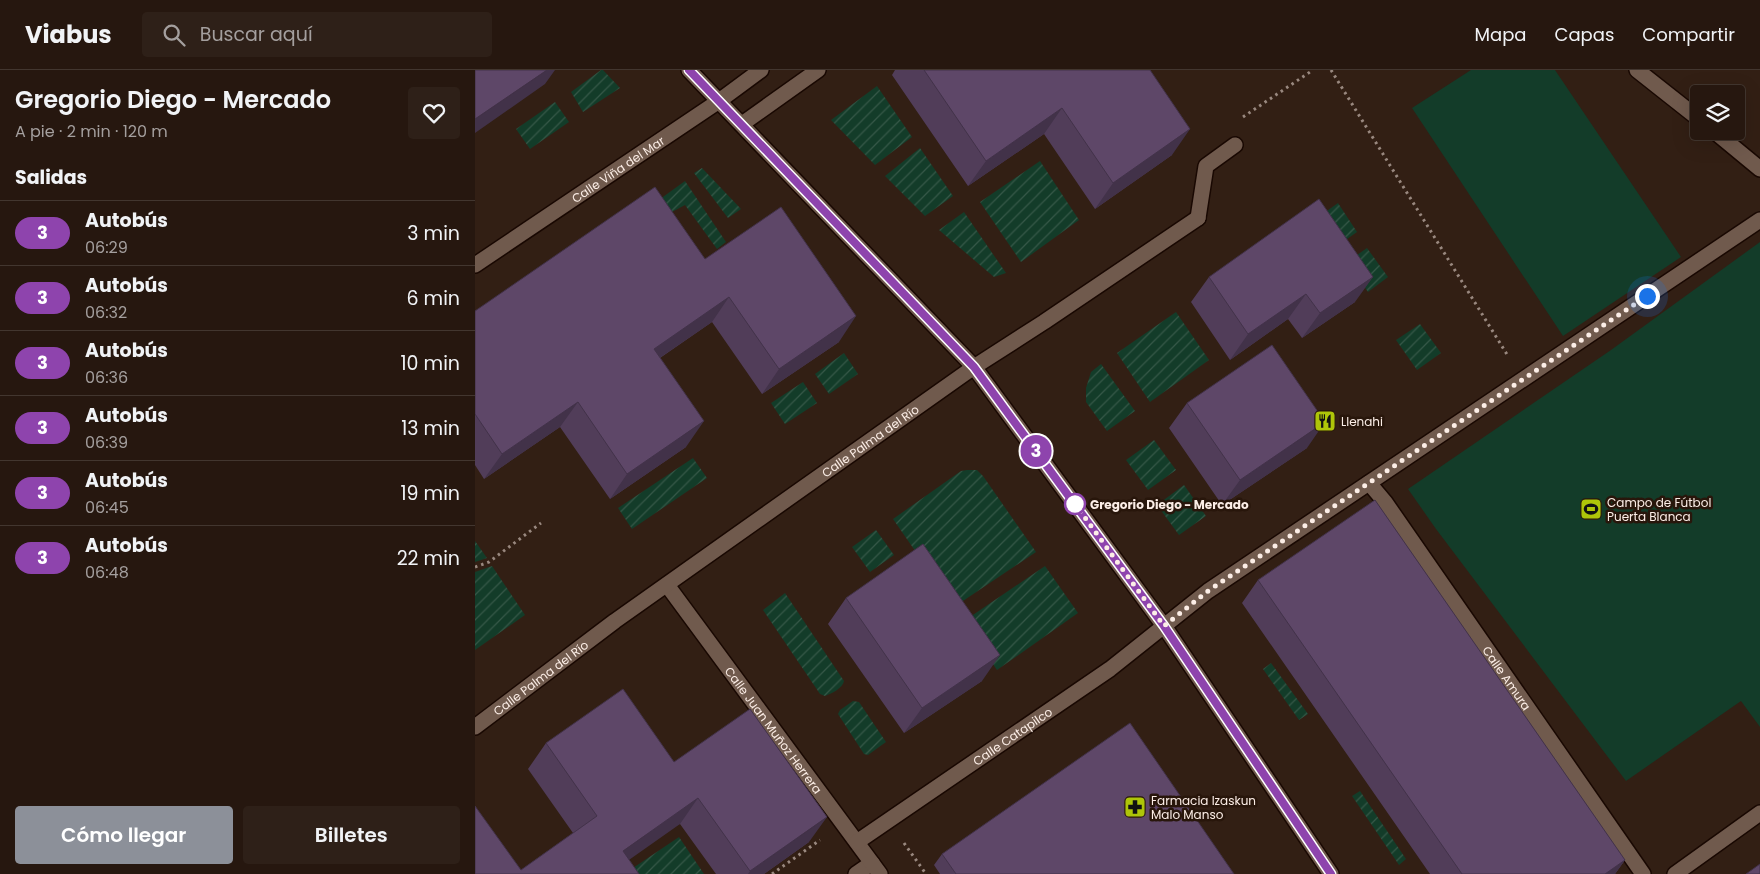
<!DOCTYPE html>
<html lang="es">
<head>
<meta charset="utf-8">
<style>
	:root { --surface:#26170f; --page:#2e2018; --text:#f1f3f6; --muted:#a49f9e; --line:#42362f; --accent:#8c9099 }
	body { margin:0; font-family:Poppins,sans-serif; background:var(--page); color:var(--text); height:100vh; display:flex; flex-direction:column; font-size:19px; white-space:nowrap }
	* { box-sizing:border-box; margin:0 }
	p { font-size:16px; color:var(--muted) }
	.icon { flex:none; width:28px; height:28px; fill:none; stroke:currentColor; stroke-width:2; stroke-linecap:round; stroke-linejoin:round }
	.map { position:relative; flex:1; overflow:hidden }
	.side { display:flex; flex-direction:column; background:var(--surface); width:475px }
	.side>* { flex:none }
	.badge { padding:0 10px; border-radius:16px; font-size:18px; line-height:32px }
	.tools { position:absolute; left:1215px; top:15px; display:grid; gap:10px }
	.tools a { display:grid; place-items:center; width:55px; height:55px; border-radius:5px; background:var(--surface); box-shadow:0 5px 20px #0002,0 0 0 1px var(--line); font-size:25px }
	.you { position:absolute; width:25px; height:25px; margin:-12px; border:4px solid #fff; border-radius:50%; background:#1a73e8; box-shadow:0 0 0 8px #1a73e833 }
	.map>.badge { position:absolute; translate:-50% -50%; box-shadow:0 0 0 2px #fff }
	h2 { padding:0 15px; font-size:19px; line-height:45px }
	.round { display:grid; place-items:center; flex:none; width:52px; height:52px; border-radius:5px; background:var(--page) }
	.summary { display:flex; align-items:center; justify-content:space-between; height:85px; padding:0 15px }
	h1 { font-size:24px; font-weight:600; line-height:38px }
	.cta { display:flex; gap:10px; margin-top:auto; padding:10px 15px }
	.cta a { flex:1; height:58px; border-radius:5px; background:var(--accent); color:#fff; font-size:20px; font-weight:600; line-height:58px; text-align:center }
	.cta a+a { background:var(--page); color:var(--text) }
	ul { padding:0; list-style:none }
	li { display:flex; align-items:center; gap:15px; height:65px; padding:0 15px; border-top:1px solid var(--line) }
	li div { flex:1 }
	li b { display:block; font-size:19px }
	li em { font-style:normal }
	li .badge { min-width:55px; font-weight:700; text-align:center }
	header { display:flex; align-items:center; gap:30px; box-sizing:border-box; height:70px; padding:0 25px; background:var(--surface); border-bottom:1px solid var(--line) }
	header strong { font-size:24px }
	nav { display:flex; gap:28px; margin-inline-start:auto; font-size:18px }
	.search { width:350px; height:45px; background:var(--page); display:flex; align-items:center; gap:12px; box-sizing:border-box; padding:0 18px; border-radius:5px; color:var(--muted); font-size:19px }
	main { display:flex; flex:1; min-height:0 }
	.map>svg:first-child { display:block }
	.garden { fill:url(#garden-furrows) }
	.pitch { fill:#133c29 }
	.lines { fill:none; stroke-linecap:round; stroke-linejoin:round }
	.service-casing { stroke:#190802; stroke-width:18 }
	.minor-casing { stroke:#190802; stroke-width:18 }
	.path { stroke:#99887f; stroke-width:3; stroke-dasharray:2.5 4; stroke-linecap:butt }
	.service { stroke:#705a4d; stroke-width:15 }
	.minor { stroke:#705a4d; stroke-width:15 }
	.wall { fill:#513d59 }
	.shaded-wall { fill:#423249 }
	.building { fill:#5e4768; stroke:#423249 }
	.line-casing { stroke:#fff; stroke-width:11 }
	.line { stroke:#8e44ad; stroke-width:8 }
	.walk { stroke:#fceee7; stroke-width:5; stroke-dasharray:0 9 }
	.stop-dot { fill:#fff; stroke:#8e44ad; stroke-width:2.5 }
	.labels { text-anchor:middle; dominant-baseline:central; stroke-width:5; stroke-linejoin:round; paint-order:stroke }
	.street-label { font-size:12px; fill:#fceee7; stroke:#28160b }
	.poi-label { font-size:12px; fill:#fceee7; stroke:#28160b; text-anchor:start }
	.stop-label { font-size:12px; font-weight:bold; fill:#fceee7; stroke:#28160b; text-anchor:start }
</style>
</head>
<body>
<header>
<strong>Viabus</strong>
<div class="search"><svg class="icon" aria-label="search" viewBox="0 0 24 24"><circle cx="10" cy="10" r="6"/><path d="M15 15l6 6"/></svg>Buscar aquí</div>
<nav><a>Mapa</a><a>Capas</a><a>Compartir</a></nav>
</header>
<main>
<section class="side">
<div class="summary"><div><h1>Gregorio Diego - Mercado</h1><p>A pie · 2 min · 120 m</p></div><a class="round"><svg class="icon" aria-label="heart" viewBox="0 0 24 24"><path d="M12 20l-8-8c-3-5 5-10 8-4 3-6 11-1 8 4z"/></svg></a></div>
<h2>Salidas</h2>
<ul>
<li><span class="badge" style="background:#8e44ad;color:#fff">3</span><div><b>Autobús</b><p>06:29</p></div><em>3 min</em></li>
<li><span class="badge" style="background:#8e44ad;color:#fff">3</span><div><b>Autobús</b><p>06:32</p></div><em>6 min</em></li>
<li><span class="badge" style="background:#8e44ad;color:#fff">3</span><div><b>Autobús</b><p>06:36</p></div><em>10 min</em></li>
<li><span class="badge" style="background:#8e44ad;color:#fff">3</span><div><b>Autobús</b><p>06:39</p></div><em>13 min</em></li>
<li><span class="badge" style="background:#8e44ad;color:#fff">3</span><div><b>Autobús</b><p>06:45</p></div><em>19 min</em></li>
<li><span class="badge" style="background:#8e44ad;color:#fff">3</span><div><b>Autobús</b><p>06:48</p></div><em>22 min</em></li>
</ul>
<div class="cta"><a>Cómo llegar</a><a>Billetes</a></div>
</section>
<div class="map">
<svg width="1285" height="804" viewBox="0 0 1285 804">
	<defs>
		<pattern id="garden-furrows" width="10" height="10" patternUnits="userSpaceOnUse" patternTransform="scale(1.25)"><rect width="10" height="10" fill="#133c29"/><path d="M-1 1l2-2M0 10L10 0M9 11l2-2" fill="none" stroke="#365848"/></pattern>
	</defs>
	<rect width="100%" height="100%" fill="#321f14"/>
	<!-- garden -->
	<path class="garden" d="M 126,0 L 128,0 L 145,18 L 108,42 L 96,22 Z
		M 402,16 L 437,67 L 400,95 L 356,50 Z
		M 80,32 L 94,52 L 55,79 L 41,59 Z
		M 445,78 L 478,126 L 450,146 L 410,106 Z
		M 565,91 L 604,150 L 546,192 L 505,132 Z
		M 227,98 L 266,139 L 253,148 L 219,103 Z
		M 210,111 L 251,172 L 242,179 L 210,135 L 184,149 L 174,137 Z
		M 863,133 L 882,162 L 862,176 L 842,148 Z
		M 489,142 L 531,203 L 519,207 L 464,160 Z
		M 892,178 L 913,207 L 893,222 L 872,192 Z
		M 701,242 L 734,290 L 675,332 L 642,283 Z
		M 945,254 L 966,283 L 942,300 L 921,270 Z
		M 369,283 L 383,304 L 354,324 L 340,304 Z
		M 626,294 L 660,341 L 632,361 L 611,332 L 611,318 L 616,302 Z
		M 328,312 L 342,333 L 310,354 L 296,333 Z
		M 679,370 L 701,400 L 673,420 L 651,390 Z
		M 218,388 L 232,408 L 157,459 L 143,438 Z
		M 492,400 L 502,400 L 508,406 L 561,482 L 479,537 L 418,449 L 486,401 Z
		M 709,415 L 731,446 L 704,465 L 682,435 Z
		M 401,460 L 419,485 L 395,502 L 377,477 Z
		M 0,471 L 12,488 L 0,492 Z
		M 17,496 L 50,545 L 0,580 L 0,502 Z
		M 570,496 L 603,543 L 522,600 L 489,551 Z
		M 310,523 L 369,611 C 368,618 356,624 350,626 L 345,624 L 288,540 Z
		M 796,593 L 833,644 L 824,650 L 788,599 Z
		M 378,631 L 384,632 L 411,672 L 393,685 L 389,684 L 363,644 L 365,640 Z
		M 885,721 L 931,789 L 924,795 L 877,726 Z
		M 204,767 L 229,804 L 149,804 Z"/>
	<!-- pitch -->
	<path class="pitch" d="M 996,0 L 1080,0 L 1206,187 L 1088,266 L 937,38 Z
		M 1285,172 L 1285,657 L 1266,631 L 1151,711 L 961,459 L 933,419 L 1136,280 Z"/>
	<g class="lines">
		<!-- service casing -->
		<g class="service-casing">
			<path id="service" d="M 723,148 L 731,96 L 760,75
				M 381,804 L 397,793"/>
		</g>
		<!-- minor casing -->
		<g class="minor-casing">
			<g id="minor">
				<path d="M 214,0 L 499,297 L 689,556 L 856,804"/>
				<path d="M 1162,0 L 1224,49"/>
				<path d="M 267,54 L 343,0"/>
				<path d="M 1239,61 L 1285,99"/>
				<path id="s1" d="M 0,195 L 244,31 L 286,0"/>
				<path id="s2" d="M 894,413 L 910,432 L 1168,804"/>
				<path id="s3" d="M 192,515 L 405,804"/>
				<path id="s4" d="M 0,657 L 140,551 L 499,297 L 569,252 L 723,148"/>
				<path id="s5" d="M 382,772 L 635,599 L 733,521 L 1285,150"/>
				<path d="M 1200,804 L 1285,743"/>
			</g>
		</g>
		<!-- path -->
		<path class="path" d="M 856,0 L 1033,286
			M 768,47 L 838,0
			M 0,497 L 14,492 L 66,453
			M 429,773 L 451,804
			M 297,804 L 345,770"/>
		<!-- service -->
		<use href="#service" class="service"/>
		<!-- minor -->
		<use href="#minor" class="minor"/>
	</g>
	<!-- wall -->
	<path class="wall" d="M 420,0 L 675,0 L 697,85 L 620,139 L 569,64 L 493,116 L 417,5 Z
		M 230,189 L 364,272 L 287,324 L 237,252 L 185,288 L 211,377 L 135,429 L 85,357 L 9,409 L 0,395 L 0,241 Z
		M 734,207 L 880,232 L 827,268 L 813,249 L 755,290 L 716,232 Z
		M 712,333 L 832,378 L 747,435 L 694,358 Z
		M 783,510 L 1150,790 L 1140,804 L 955,804 L 767,533 Z
		M 371,528 L 507,611 L 429,663 L 353,554 Z
		M 71,673 L 199,692 L 334,772 L 289,804 L 241,804 L 205,754 L 46,800 L 98,763 L 53,699 Z
		M 467,784 L 759,804 L 465,804 L 459,795 Z"/>
	<!-- shaded-wall -->
	<path class="shaded-wall" d="M 72,0 L 80,0 L 70,14 L 0,63 L 0,49 Z
		M 587,38 L 569,64 L 493,116 L 511,91 Z
		M 715,59 L 697,85 L 620,139 L 638,113 Z
		M 898,207 L 880,232 L 827,268 L 845,243 Z
		M 831,224 L 813,249 L 755,290 L 773,264 Z
		M 254,227 L 237,252 L 161,304 L 179,279 Z
		M 381,246 L 364,272 L 287,324 L 304,299 Z
		M 103,332 L 85,357 L 9,409 L 27,384 Z
		M 229,351 L 211,377 L 135,429 L 152,404 Z
		M 850,352 L 832,378 L 747,435 L 765,410 Z
		M 525,585 L 507,611 L 429,663 L 447,638 Z
		M 223,728 L 205,754 L 134,804 L 148,781 Z
		M 352,747 L 334,772 L 289,804 L 273,804 L 275,801 Z
		M 1150,790 L 1140,804 L 1130,804 Z"/>
	<!-- building -->
	<path class="building" d="M 0,0 L 72,0 L 0,49 Z
		M 449,0 L 675,0 L 715,59 L 638,113 L 587,38 L 511,91 Z
		M 180,117 L 230,189 L 306,137 L 381,246 L 304,299 L 254,227 L 179,279 L 229,351 L 152,404 L 103,332 L 27,384 L 0,344 L 0,241 Z
		M 844,129 L 898,207 L 845,243 L 831,224 L 773,264 L 734,207 Z
		M 797,275 L 850,352 L 765,410 L 712,333 Z
		M 900,430 L 1150,790 L 1130,804 L 987,804 L 783,510 Z
		M 448,474 L 525,585 L 447,638 L 371,528 Z
		M 148,619 L 199,692 L 275,639 L 352,747 L 275,801 L 223,728 L 148,781 L 164,804 L 0,804 L 0,736 L 46,800 L 122,746 L 71,673 Z
		M 655,653 L 759,804 L 481,804 L 467,784 Z
		M 1285,794 L 1285,804 L 1271,804 Z"/>
	<g class="lines">
		<!-- line casing -->
		<g class="line-casing">
			<path id="line" d="M 214,0 L 499,297 L 689,556 L 856,804"/>
		</g>
		<!-- line -->
		<use href="#line" class="line"/>
		<!-- walk -->
		<path class="walk" d="M 600,434 L 689,556 L 733,521 L 1172,226"/>
	</g>
	<!-- icons -->
	<defs>
		<g id="restaurant-square" transform="scale(1.125)"><rect x="-9" y="-9" width="18" height="18" rx="4" fill="#aec509" stroke="#28160b"/><path d="M-5-6h1v4h1v-4h1v4h1v-4h1v5L-1.5 .5V6h-2V.5L-5-1ZM5-6V6H3V1.5H1.5Q1.5-4 5-6Z" fill="#111"/></g>
		<g id="stadium-square" transform="scale(1.125)"><rect x="-9" y="-9" width="18" height="18" rx="4" fill="#aec509" stroke="#28160b"/><path d="M0-5a6.5 5 0 1 0 0 10a6.5 5 0 1 0 0-10ZM-3.5-1.8h7v3.6h-7Z" fill="#111"/></g>
		<g id="pharmacy-square" transform="scale(1.125)"><rect x="-9" y="-9" width="18" height="18" rx="4" fill="#aec509" stroke="#28160b"/><path d="M-2-6h4v4h4v4h-4v4h-4v-4h-4v-4h4Z" fill="#111"/></g>
	</defs>
	<g fill-rule="evenodd">
		<use href="#restaurant-square" x="850" y="351"/>
		<use href="#stadium-square" x="1116" y="439"/>
		<use href="#pharmacy-square" x="660" y="737"/>
	</g>
	<!-- markers -->
	<circle class="stop-dot" cx="600" cy="434" r="10"/>
	<g class="labels">
		<!-- street labels -->
		<g class="street-label">
			<text stroke="none"><textPath href="#s1" startOffset="172">Calle Viña del Mar</textPath></text>
			<text stroke="none"><textPath href="#s4" startOffset="488">Calle Palma del Río</textPath></text>
			<text stroke="none"><textPath href="#s4" startOffset="82">Calle Palma del Río</textPath></text>
			<text stroke="none"><textPath href="#s2" startOffset="239">Calle Amura</textPath></text>
			<text stroke="none"><textPath href="#s3" startOffset="180">Calle Juan Muñoz Herrera</textPath></text>
			<text stroke="none"><textPath href="#s5" startOffset="188">Calle Catapilco</textPath></text>
		</g>
		<!-- poi labels -->
		<g class="poi-label">
			<text x="866" y="351">Llenahi</text>
			<text x="1132" y="432">Campo de Fútbol<tspan x="1132" dy="14">Puerta Blanca</tspan></text>
			<text x="676" y="730">Farmacia Izaskun<tspan x="676" dy="14">Malo Manso</tspan></text>
		</g>
		<!-- stop labels -->
		<g class="stop-label">
			<text x="615" y="434">Gregorio Diego - Mercado</text>
		</g>
	</g>
</svg>
<div class="tools">
<a><svg class="icon" aria-label="layers" viewBox="0 0 24 24"><path d="M12 4l9 5-9 5-9-5zM3 14l9 5 9-5"/></svg></a>
</div>
<div class="you" style="left:1172px;top:226px"></div>
<b class="badge" style="left:561px;top:381px;background:#8e44ad;color:#fff">3</b>
</div>
</main>
</body>
</html>
